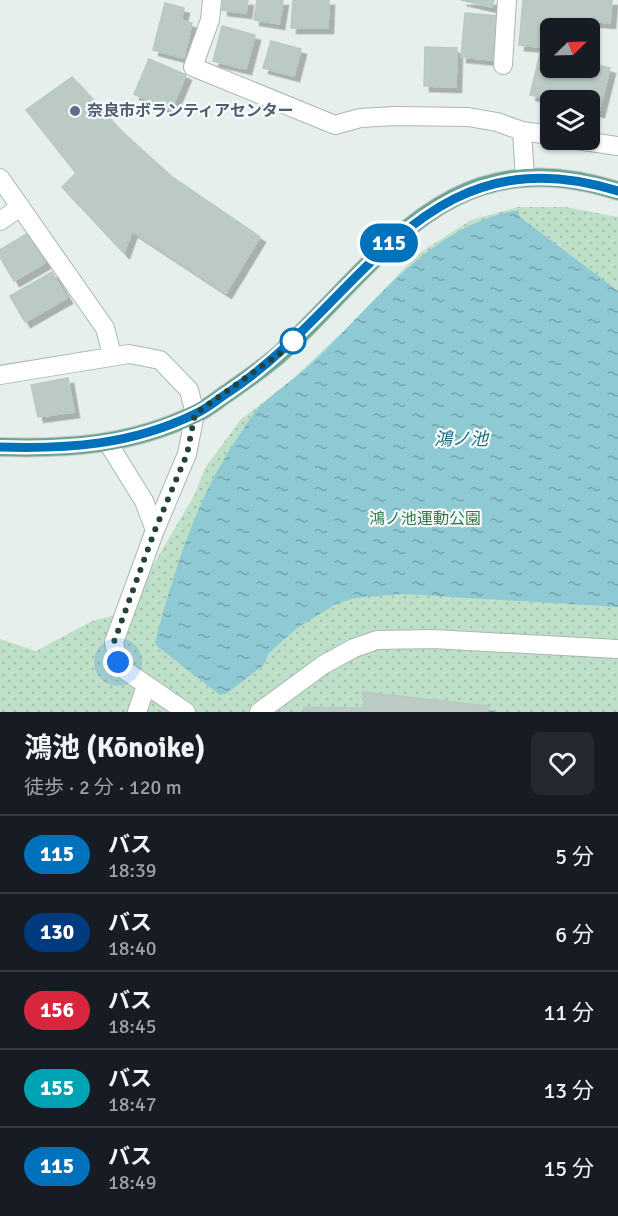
<!DOCTYPE html>
<html lang="ja">
<head>
<meta charset="utf-8">
<style>
	:root { --surface:#171b24; --page:#242831; --text:#f1f3f6; --muted:#9ea1a6; --line:#363941 }
	body { margin:0; font-family:Signika,"Noto Sans JP",sans-serif; background:var(--page); color:var(--text); height:100vh; display:flex; flex-direction:column; font-size:22px; white-space:nowrap }
	* { box-sizing:border-box; margin:0 }
	p { font-size:20px; color:var(--muted) }
	.icon { flex:none; width:33px; height:33px; fill:none; stroke:currentColor; stroke-width:2; stroke-linecap:round; stroke-linejoin:round }
	.map { position:relative; height:712px; overflow:hidden }
	.side { display:flex; flex-direction:column; background:var(--surface); flex:1 }
	.side>* { flex:none }
	.badge { padding:0 12px; border-radius:20px; font-size:21px; line-height:39px }
	.needle { width:39px; rotate:67deg }
	.buttons { position:absolute; left:540px; top:18px; display:grid; gap:12px }
	.buttons a { display:grid; place-items:center; width:60px; height:60px; border-radius:9px; background:var(--surface); box-shadow:0 2px 4px #0004; font-size:30px }
	.you { position:absolute; width:30px; height:30px; margin:-15px; border:4px solid #fff; border-radius:50%; background:#1a73e8; box-shadow:0 0 0 9px #1a73e833 }
	.map>.badge { position:absolute; translate:-50% -50%; box-shadow:0 0 0 3px #fff }
	.round { display:grid; place-items:center; flex:none; width:63px; height:63px; border-radius:9px; background:var(--page) }
	.headline { display:flex; align-items:center; justify-content:space-between; height:102px; padding:0 24px }
	h1 { font-size:28px; font-weight:700; line-height:45px }
	ul { padding:0; list-style:none }
	li { display:flex; align-items:center; gap:18px; height:78px; padding:0 24px; border-top:2px solid var(--line) }
	li div { flex:1 }
	li b { display:block; font-size:22px }
	li em { font-style:normal }
	li .badge { min-width:66px; font-weight:700; text-align:center }
	.map>svg:first-child { display:block }
	.park { fill:url(#park-dots) }
	.water { fill:url(#water-ripples) }
	.building { fill:#bbcac4; stroke:#b8c9c2; stroke-width:1.5; filter:url(#shadow) }
	.lines { fill:none; stroke-linecap:round; stroke-linejoin:round }
	.minor-casing { stroke:#a8b8b2; stroke-width:20 }
	.major-casing { stroke:#c2cac8; stroke-width:20 }
	.minor { stroke:#fff; stroke-width:18 }
	.major { stroke:#6aa596; stroke-width:18 }
	.line-casing { stroke:#fff; stroke-width:14 }
	.line { stroke:#0072bc; stroke-width:9 }
	.walk { stroke:#24423a; stroke-width:6; stroke-dasharray:0 10.8 }
	.service-dot { fill:#5c6f8a; stroke:#f7fbf9; stroke-width:2 }
	.stop-dot { fill:#fff; stroke:#0072bc; stroke-width:3 }
	.labels { text-anchor:middle; dominant-baseline:central; stroke-width:4.5; stroke-linejoin:round; paint-order:stroke }
	.service-label { font-size:16px; font-weight:bold; fill:#4e5e75; stroke:#f7fbf9; text-anchor:start }
	.park-label { font-size:16px; fill:#2d7a4b; stroke:#f7fbf9 }
	.water-label { font-size:18px; font-style:italic; fill:#1c6f80; stroke:#f7fbf9 }
</style>
</head>
<body>
<div class="map">
<svg width="618" height="712" viewBox="0 0 618 712">
	<defs>
		<pattern id="park-dots" width="8" height="8" patternUnits="userSpaceOnUse" patternTransform="scale(1.5)"><rect width="8" height="8" fill="#bfe0c8"/><path d="M2 2h.1M6 6h.1" fill="none" stroke="#a4c1ad" stroke-width="1.8" stroke-linecap="round"/></pattern>
		<pattern id="water-ripples" width="26" height="14" patternUnits="userSpaceOnUse" patternTransform="scale(1.5)"><rect width="26" height="14" fill="#8ec9d4"/><path d="M2 4q2-2 4 0t4 0M15 11q2-2 4 0t4 0" fill="none" stroke="#74a5ad"/></pattern>
		<filter id="shadow"><feDropShadow dx="5.5" dy="5.5" stdDeviation="0" flood-color="#0004"/></filter>
	</defs>
	<rect width="100%" height="100%" fill="#e6efeb"/>
	<!-- park -->
	<path class="park" d="M 518,207 L 566,207 L 618,217 L 618,712 L 0,712 L 0,639 L 36,651 L 92,621 L 135,610 L 152,567 L 194,496 L 205,468 L 241,419 L 286,385 L 353,322 L 418,254 L 471,220 Z"/>
	<!-- water -->
	<path class="water" d="M 518,210 L 520,217 L 618,291 L 618,607 L 403,594 L 355,598 L 336,604 L 297,628 L 269,653 L 264,665 L 227,693 L 220,695 L 157,646 L 155,642 C 169,590 184,539 207,491 C 219,465 236,440 252,416 C 261,401 295,379 310,365 C 373,306 428,226 518,210 Z"/>
	<!-- building -->
	<path class="building" d="M 223,0 L 248,0 L 246,13 L 222,10 Z
		M 257,0 L 283,0 L 279,24 L 254,20 Z
		M 293,0 L 329,0 L 328,28 L 291,28 Z
		M 461,0 L 494,0 L 492,7 Z
		M 523,0 L 612,0 L 610,23 L 560,19 L 560,28 L 550,28 L 550,48 L 519,45 Z
		M 165,3 L 184,8 L 181,20 L 192,23 L 184,58 L 153,50 Z
		M 465,13 L 498,16 L 493,60 L 461,57 Z
		M 222,26 L 255,35 L 246,69 L 213,61 Z
		M 271,41 L 301,49 L 294,76 L 263,68 Z
		M 425,47 L 457,48 L 456,87 L 424,86 Z
		M 541,50 L 550,53 L 550,68 L 590,68 L 590,63 L 610,68 L 599,112 L 590,110 L 590,100 L 553,100 L 530,95 Z
		M 149,59 L 186,75 L 171,110 L 134,94 Z
		M 72,77 L 118,128 L 171,176 L 260,237 L 226,293 L 132,231 L 124,253 L 62,187 L 76,173 L 26,110 Z
		M 28,233 L 45,263 L 14,281 L 0,257 L 0,250 Z
		M 52,272 L 67,298 L 25,322 L 10,296 Z
		M 68,378 L 74,412 L 38,417 L 31,385 Z
		M 363,692 L 488,706 L 488,712 L 304,712 L 304,707 L 364,708 Z"/>
	<g class="lines">
		<!-- minor casing -->
		<g class="minor-casing">
			<path id="minor" d="M 212,0 L 210,20 L 193,67 L 335,125 L 360,118 L 395,116 L 468,117 L 497,122 L 522,131 L 525,178
				M 503,65 L 507,0
				M 522,131 L 550,135
				M 577,140 L 618,146
				M 0,178 L 105,328 L 112,355
				M 0,221 L 19,208
				M 0,375 L 129,354 L 160,360 L 189,390 L 195,414 L 187,454 L 155,530 L 114,642 L 118,662 L 126,671 L 186,712
				M 108,443 L 144,501 L 155,530
				M 137,712 L 146,686
				M 259,712 L 323,665 L 354,648 L 377,640 L 433,639 L 618,649"/>
		</g>
		<!-- major casing -->
		<g class="major-casing">
			<path id="major" d="M 0,447 C 68,449 132,445 195,414 C 207,409 218,399 229,392 C 247,379 267,366 283,351 C 388,252 450,138 618,191"/>
		</g>
		<!-- minor -->
		<use href="#minor" class="minor"/>
		<!-- major -->
		<use href="#major" class="major"/>
	</g>
	<g class="lines">
		<!-- line casing -->
		<g class="line-casing">
			<path id="line" d="M 0,447 C 69,449 131,445 195,414 C 207,409 218,399 229,392 C 364,302 422,130 618,191"/>
		</g>
		<!-- line -->
		<use href="#line" class="line"/>
		<!-- walk -->
		<path class="walk" d="M 118,662 L 114,642 L 155,530 L 187,454 L 195,414 L 282,352 L 296,338 L 293,341"/>
	</g>
	<!-- markers -->
	<circle class="service-dot" cx="75" cy="111" r="6"/>
	<circle class="stop-dot" cx="293" cy="341" r="12"/>
	<g class="labels">
		<!-- service labels -->
		<g class="service-label">
			<text x="87" y="111">奈良市ボランティアセンター</text>
		</g>
		<!-- park labels -->
		<g class="park-label">
			<text x="425" y="519">鴻ノ池運動公園</text>
		</g>
		<!-- water labels -->
		<g class="water-label">
			<text x="461" y="439">鴻ノ池</text>
		</g>
	</g>
</svg>
<div class="buttons">
<a><svg class="needle" viewBox="-14 -14 28 28"><path d="M0-13l5 13h-10z" fill="#e53935"/><path d="M0 13l5-13h-10z" fill="#9ea1a6"/></svg></a>
<a><svg class="icon" aria-label="layers" viewBox="0 0 24 24"><path d="M12 4l9 5-9 5-9-5zM3 14l9 5 9-5"/></svg></a>
</div>
<div class="you" style="left:118px;top:662px"></div>
<b class="badge" style="left:389px;top:243px;background:#0072bc;color:#fff">115</b>
</div>
<section class="side">
<div class="headline"><div><h1>鴻池 (Kōnoike)</h1><p>徒歩 · 2 分 · 120 m</p></div><a class="round"><svg class="icon" aria-label="heart" viewBox="0 0 24 24"><path d="M12 20l-8-8c-3-5 5-10 8-4 3-6 11-1 8 4z"/></svg></a></div>
<ul>
<li><span class="badge" style="background:#0072bc;color:#fff">115</span><div><b>バス</b><p>18:39</p></div><em>5 分</em></li>
<li><span class="badge" style="background:#003b80;color:#fff">130</span><div><b>バス</b><p>18:40</p></div><em>6 分</em></li>
<li><span class="badge" style="background:#d7263d;color:#fff">156</span><div><b>バス</b><p>18:45</p></div><em>11 分</em></li>
<li><span class="badge" style="background:#00a3b4;color:#fff">155</span><div><b>バス</b><p>18:47</p></div><em>13 分</em></li>
<li><span class="badge" style="background:#0072bc;color:#fff">115</span><div><b>バス</b><p>18:49</p></div><em>15 分</em></li>
</ul>
</section>
</body>
</html>
